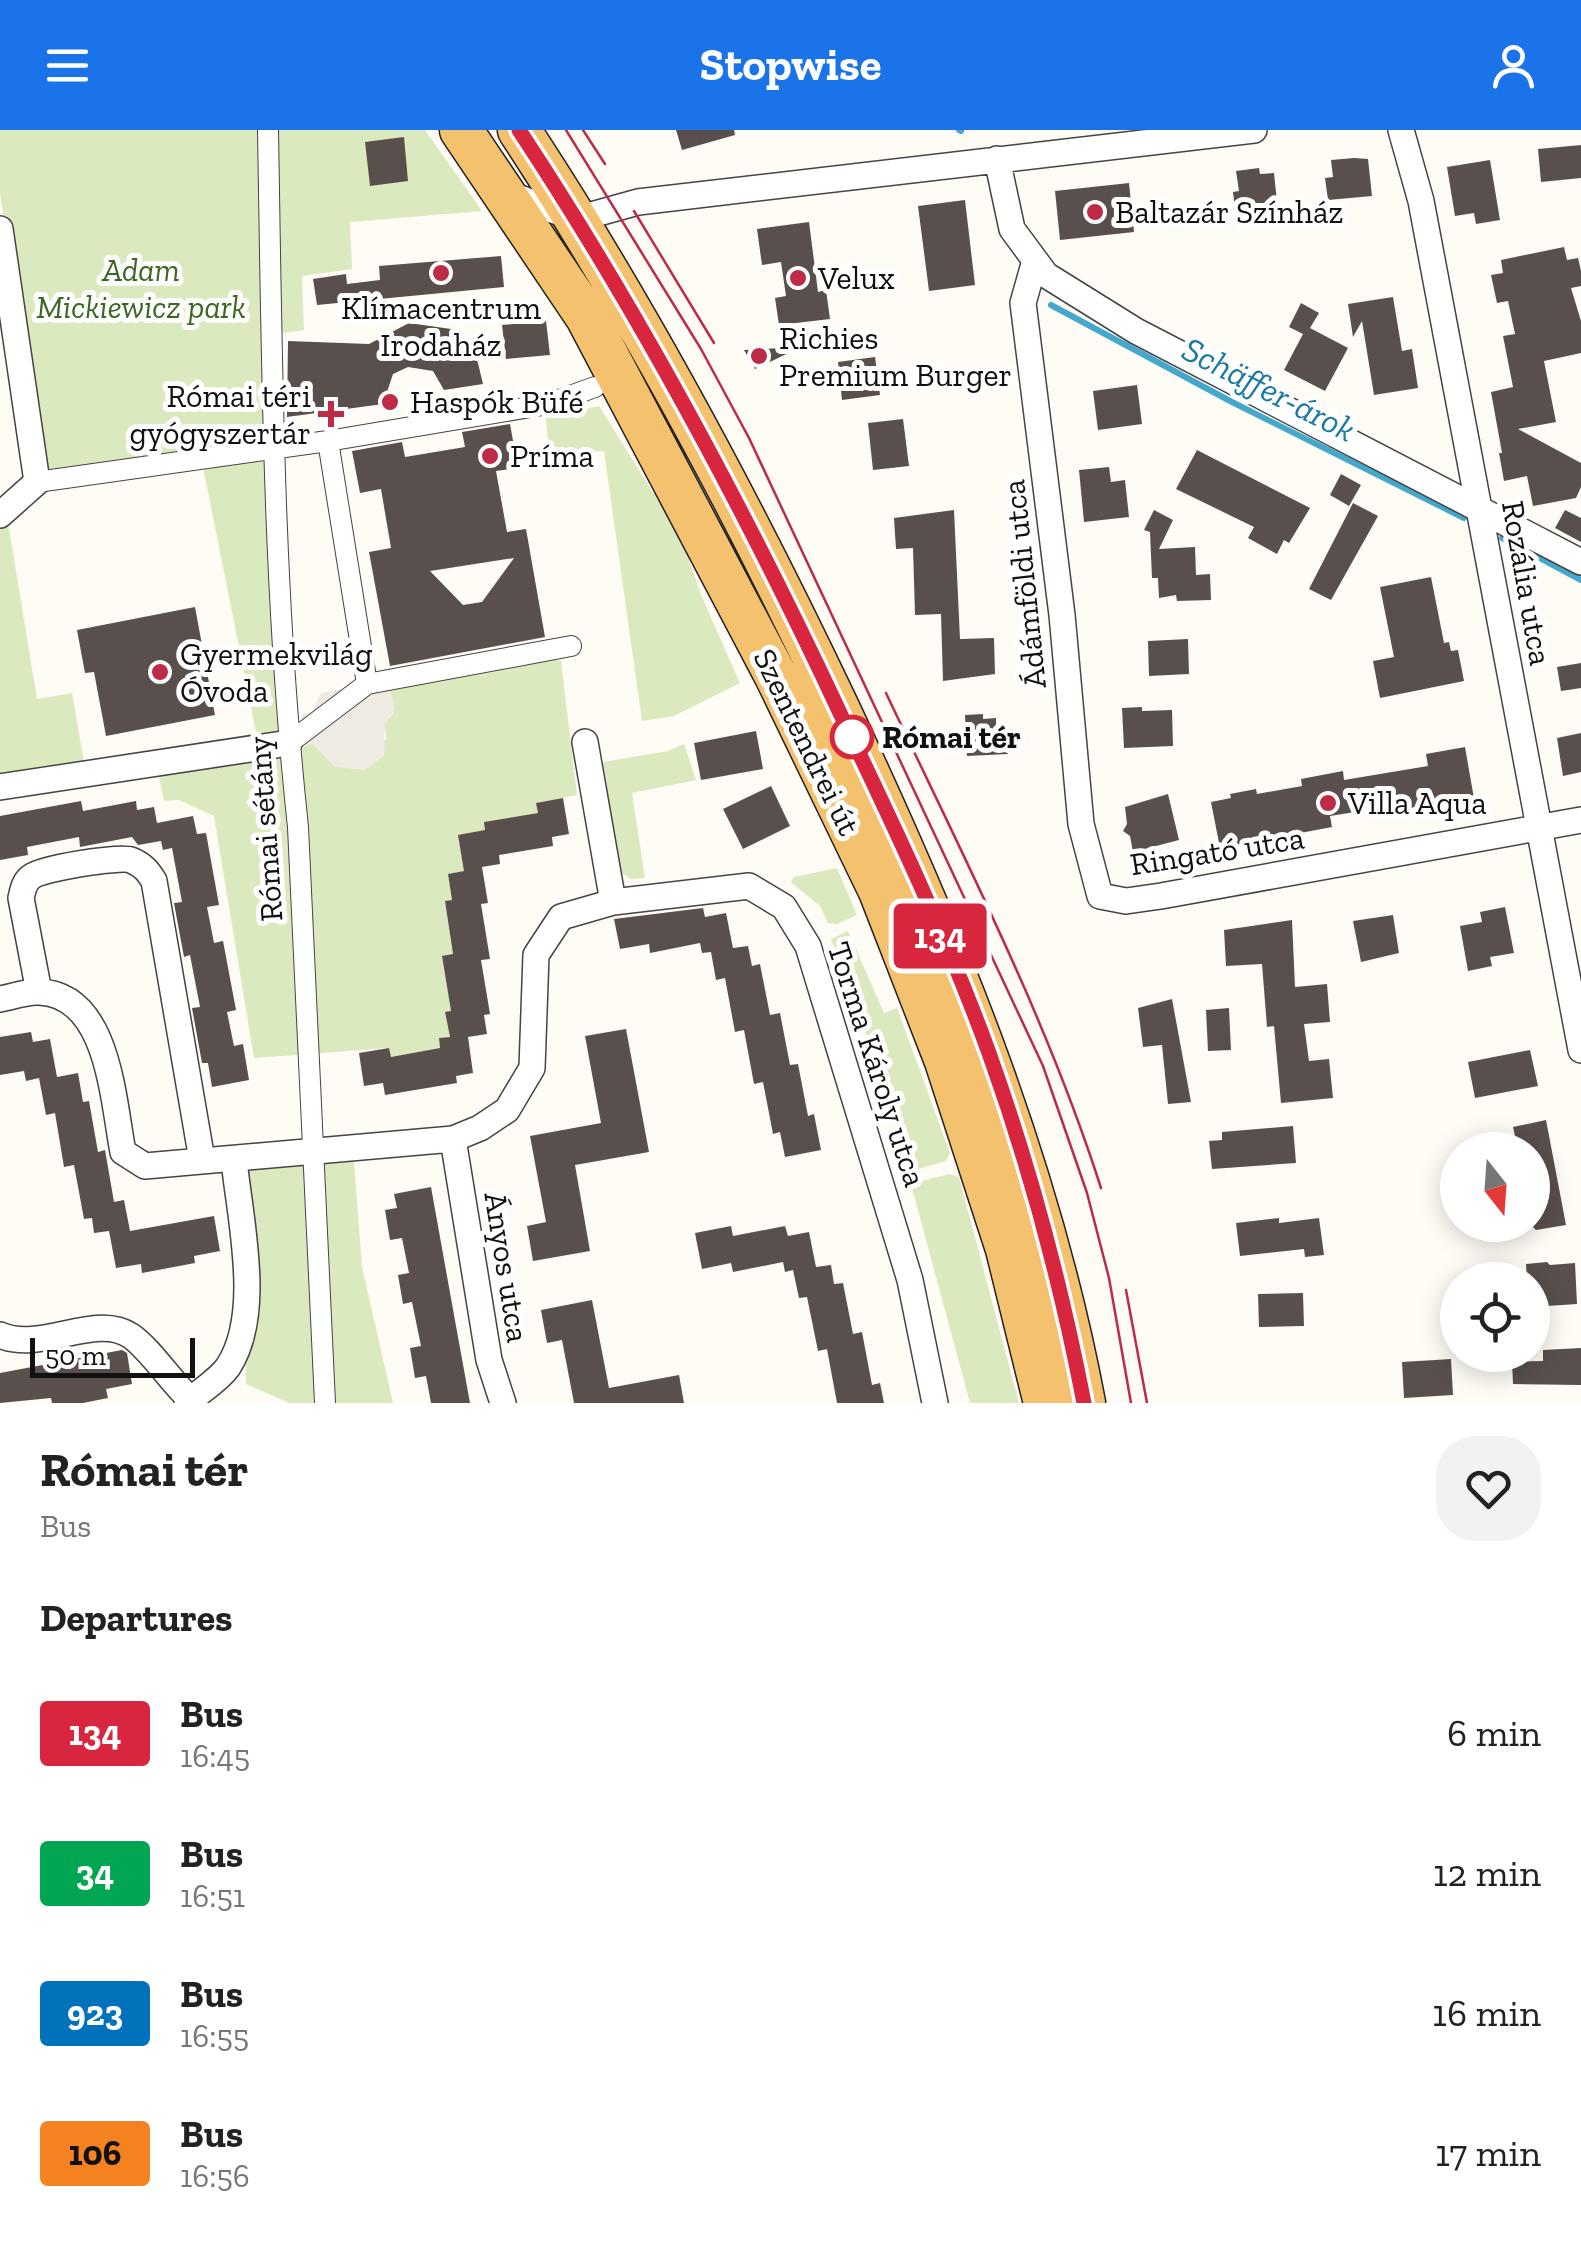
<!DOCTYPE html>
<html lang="en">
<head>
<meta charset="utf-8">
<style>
	:root { --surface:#fff; --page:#f2f2f2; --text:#222; --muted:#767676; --accent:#1a73e8 }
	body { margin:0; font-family:"Zilla Slab",serif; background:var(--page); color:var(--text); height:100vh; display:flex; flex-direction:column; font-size:38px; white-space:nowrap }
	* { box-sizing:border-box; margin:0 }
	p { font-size:32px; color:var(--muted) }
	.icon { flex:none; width:55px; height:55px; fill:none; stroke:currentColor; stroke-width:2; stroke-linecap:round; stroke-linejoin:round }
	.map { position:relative; height:1273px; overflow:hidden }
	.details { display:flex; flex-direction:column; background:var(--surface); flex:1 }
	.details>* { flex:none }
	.badge { padding:0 20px; border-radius:8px; font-size:35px; line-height:65px }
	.needle { width:65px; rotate:163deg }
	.tools { position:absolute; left:1440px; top:1002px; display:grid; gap:20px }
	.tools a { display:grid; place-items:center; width:110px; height:110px; border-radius:50%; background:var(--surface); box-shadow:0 5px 25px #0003; font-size:50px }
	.scale { position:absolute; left:30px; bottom:25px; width:165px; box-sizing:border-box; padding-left:10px; border:5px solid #111; border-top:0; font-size:28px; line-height:35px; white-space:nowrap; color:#111; -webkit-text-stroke:8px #fff; paint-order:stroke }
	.map>.badge { position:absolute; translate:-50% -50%; box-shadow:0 0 0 5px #fff }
	h2 { padding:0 40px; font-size:38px; line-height:90px }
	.round { display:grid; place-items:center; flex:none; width:105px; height:105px; border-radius:40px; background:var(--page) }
	.headline { display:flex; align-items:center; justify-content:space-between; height:170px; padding:0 40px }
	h1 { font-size:48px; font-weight:700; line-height:75px }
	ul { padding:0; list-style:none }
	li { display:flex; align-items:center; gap:30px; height:140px; padding:0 40px }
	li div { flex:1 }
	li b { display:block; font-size:38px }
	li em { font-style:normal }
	li .badge { min-width:110px; font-weight:700; text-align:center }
	header { display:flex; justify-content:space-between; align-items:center; height:130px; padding:0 40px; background:var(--accent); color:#fff; font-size:45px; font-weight:700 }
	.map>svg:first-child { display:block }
	.green { fill:#dbe9be }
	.plaza { fill:#f0ebe2 }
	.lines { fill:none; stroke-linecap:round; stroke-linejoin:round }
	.stream { stroke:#43a8ca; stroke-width:6 }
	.building { fill:#59504d; fill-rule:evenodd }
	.pedestrian-casing { stroke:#444; stroke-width:22 }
	.minor-casing { stroke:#444; stroke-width:28 }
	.primary-casing { stroke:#222; stroke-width:45 }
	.pedestrian { stroke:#fff; stroke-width:20 }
	.minor { stroke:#fff; stroke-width:25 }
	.primary { stroke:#f4c16f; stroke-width:42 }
	.tram { stroke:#be2b47; stroke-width:2.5 }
	.line-casing { stroke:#fff; stroke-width:22 }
	.line { stroke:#d7263d; stroke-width:15 }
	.poi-dot { fill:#be2b47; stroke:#fff; stroke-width:4 }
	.stop-dot { fill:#fff; stroke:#d7263d; stroke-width:5 }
	.labels { text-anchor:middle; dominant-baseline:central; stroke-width:10; stroke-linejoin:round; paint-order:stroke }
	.poi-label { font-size:32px; fill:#111; stroke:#fff; text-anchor:start }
	.park-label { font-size:32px; font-style:italic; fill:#3a6821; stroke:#fff }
	.street-label { font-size:32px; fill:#111; stroke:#fff }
	.stop-label { font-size:32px; font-weight:bold; fill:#111; stroke:#fff; text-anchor:start }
	.water-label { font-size:35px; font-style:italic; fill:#1b7aa1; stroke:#fff }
</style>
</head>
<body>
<header><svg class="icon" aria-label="menu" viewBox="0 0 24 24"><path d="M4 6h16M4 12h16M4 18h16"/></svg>Stopwise<svg class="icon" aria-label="person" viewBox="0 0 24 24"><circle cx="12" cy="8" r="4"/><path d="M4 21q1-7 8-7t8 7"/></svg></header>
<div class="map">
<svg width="1581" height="1273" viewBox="0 0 1581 1273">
	<rect width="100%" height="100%" fill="#fffbf5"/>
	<!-- green -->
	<path class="green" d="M 0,0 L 425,0 L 482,81 L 350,92 L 352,139 L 302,146 L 304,200 L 282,203 L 284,602 L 257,607 L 203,337 L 42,359 L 8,392 L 37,569 L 72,563 L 85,638 L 0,650 L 0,391 L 44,342 L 0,64 Z
		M 599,276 L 681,407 L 702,467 L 740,553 L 674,586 L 642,591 L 604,321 L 549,325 L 546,288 Z
		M 527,524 L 561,531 L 577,665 L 537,673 L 538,683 L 485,692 L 485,700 L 464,741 L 448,744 L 452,770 L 445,772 L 453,824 L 442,827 L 451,881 L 445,883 L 450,907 L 439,909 L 440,918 L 391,927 L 388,918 L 254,928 L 214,686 L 179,670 L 164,671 L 156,633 L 289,613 L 314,614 L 335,637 L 386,609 L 385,593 L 393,583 L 388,551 Z
		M 684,614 L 696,650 L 632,663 L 645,748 L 631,749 L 620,742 L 603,632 L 668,621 Z
		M 837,738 L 857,785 L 837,794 L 828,793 L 820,776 L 791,752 L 794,747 Z
		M 848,801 L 884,883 L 897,878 L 950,1023 L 946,1031 L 907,1042 L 870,914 L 831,809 Z
		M 353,1020 L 362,1137 L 393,1273 L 289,1273 L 246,1254 L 246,1157 L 234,1030 Z
		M 949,1044 L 959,1047 L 1019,1273 L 970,1273 L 911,1054 Z"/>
	<!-- plaza -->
	<path class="plaza" d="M 388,551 L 395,579 L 385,593 L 384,626 L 365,640 L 335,637 L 315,614 L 303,616 L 302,584 L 312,582 L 321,563 Z"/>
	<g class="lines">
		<!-- stream -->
		<path class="stream" d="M 959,0 L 961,1
			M 1051,175 L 1232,272 L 1464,388
			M 1502,408 L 1581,450"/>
	</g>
	<!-- building -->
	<path class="building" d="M 676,0 L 734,0 L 735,5 L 682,20 Z
		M 404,7 L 408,51 L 370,56 L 365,12 Z
		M 1581,15 L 1581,48 L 1541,52 L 1538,19 Z
		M 1354,28 L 1368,29 L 1372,66 L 1328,70 L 1325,48 L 1333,47 L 1331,30 Z
		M 1490,30 L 1500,90 L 1476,94 L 1474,83 L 1455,86 L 1447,37 Z
		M 1259,38 L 1260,44 L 1274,43 L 1278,82 L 1236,87 L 1233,62 L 1239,61 L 1236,41 Z
		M 1129,53 L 1134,102 L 1060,110 L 1055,61 Z
		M 965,70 L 975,155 L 929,161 L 918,76 Z
		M 809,92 L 818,162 L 826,160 L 830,189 L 779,195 L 775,168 L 786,166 L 781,132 L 762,135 L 757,99 Z
		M 1564,117 L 1567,130 L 1578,128 L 1581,141 L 1581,156 L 1571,158 L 1581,191 L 1581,223 L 1544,231 L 1556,292 L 1518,299 L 1581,333 L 1581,357 L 1576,368 L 1533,376 L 1527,346 L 1504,351 L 1499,323 L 1502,323 L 1491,262 L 1513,257 L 1503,206 L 1515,204 L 1508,171 L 1497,173 L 1491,145 L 1503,143 L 1501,130 Z
		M 501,126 L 504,157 L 317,175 L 313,149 L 346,144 L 347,154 L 380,150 L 379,136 Z
		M 1393,167 L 1402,221 L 1412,219 L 1418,258 L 1374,265 L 1362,191 L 1353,207 L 1348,174 Z
		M 1301,173 L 1319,183 L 1310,198 L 1348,218 L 1325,261 L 1284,240 L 1303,204 L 1289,197 Z
		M 546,191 L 550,225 L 506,229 L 502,195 Z
		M 409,193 L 451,199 L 465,210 L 477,229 L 483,254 L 444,260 L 433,241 L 408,237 L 393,244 L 383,274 L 287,287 L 288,211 L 369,214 Z
		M 801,217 L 755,239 L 744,220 Z
		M 875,227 L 880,265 L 842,270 L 838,232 Z
		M 1137,255 L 1142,294 L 1098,300 L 1093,261 Z
		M 903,289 L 909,336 L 873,340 L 868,293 Z
		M 510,294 L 518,338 L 496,341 L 507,402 L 526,399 L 545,507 L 390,536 L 369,422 L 391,418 L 381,359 L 360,363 L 352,321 L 402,312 L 405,327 L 465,317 L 462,302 ZM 514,428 L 482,472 L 463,475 L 430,441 Z
		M 1197,320 L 1310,378 L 1289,413 L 1284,410 L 1277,424 L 1248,408 L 1254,397 L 1176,359 Z
		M 1109,337 L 1111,352 L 1125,350 L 1129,387 L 1084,392 L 1079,340 Z
		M 1341,344 L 1361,355 L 1349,376 L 1330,365 Z
		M 1353,373 L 1378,386 L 1331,470 L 1309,459 Z
		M 954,380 L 960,509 L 994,508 L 995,544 L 943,551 L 941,484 L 915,485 L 913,418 L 896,419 L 894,388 Z
		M 1154,380 L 1173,390 L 1159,419 L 1195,417 L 1196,445 L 1210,444 L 1211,470 L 1177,471 L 1176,465 L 1159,468 L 1158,448 L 1152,448 L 1150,402 L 1144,400 Z
		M 1565,380 L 1581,388 L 1581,412 L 1555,398 Z
		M 1431,447 L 1444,513 L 1449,512 L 1451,521 L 1458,520 L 1464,551 L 1380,568 L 1373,531 L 1394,527 L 1380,457 Z
		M 195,477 L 215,585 L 106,606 L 94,542 L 85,543 L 77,500 Z
		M 1188,509 L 1189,544 L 1149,546 L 1148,511 Z
		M 1581,533 L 1581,558 L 1561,561 L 1557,537 Z
		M 1142,577 L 1142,581 L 1172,580 L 1173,616 L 1124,618 L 1122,578 Z
		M 983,584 L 983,589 L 996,588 L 996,597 L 1003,596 L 1008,624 L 967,626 L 965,585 Z
		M 756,601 L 763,639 L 701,650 L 694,613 Z
		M 1581,603 L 1581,642 L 1563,646 L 1557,608 Z
		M 1465,617 L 1475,674 L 1436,681 L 1435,674 L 1380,683 L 1380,678 L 1330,686 L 1332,697 L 1220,718 L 1211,672 L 1231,668 L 1230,664 L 1256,659 L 1257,664 L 1302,656 L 1301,649 L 1343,641 L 1344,650 L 1428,636 L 1426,624 Z
		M 771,656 L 790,696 L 743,719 L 723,679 Z
		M 1168,664 L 1179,710 L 1133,722 L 1130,706 L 1123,701 L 1127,694 L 1125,677 Z
		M 563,668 L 569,704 L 552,707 L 553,716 L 499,725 L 500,734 L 482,737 L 488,773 L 481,774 L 490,829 L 481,830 L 490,884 L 484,885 L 487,904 L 468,907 L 473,943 L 456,946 L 457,953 L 385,965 L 383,953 L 364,956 L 359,923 L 389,918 L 391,927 L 440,918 L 439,908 L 450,907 L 445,882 L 451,881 L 442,826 L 453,824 L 445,771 L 452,770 L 448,744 L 464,741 L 458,705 L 485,700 L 484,692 L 538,683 L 536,673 Z
		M 81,671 L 83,681 L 136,671 L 137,680 L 154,677 L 157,693 L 193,686 L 197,704 L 206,703 L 219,775 L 207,777 L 214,813 L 223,811 L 236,880 L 227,882 L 234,916 L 243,914 L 249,950 L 212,957 L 208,933 L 202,933 L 192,878 L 200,877 L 190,825 L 184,827 L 174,773 L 182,772 L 172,718 L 163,720 L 161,711 L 138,715 L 132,707 L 80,717 L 79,707 L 27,717 L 28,725 L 0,730 L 0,686 Z
		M 1505,777 L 1514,823 L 1490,827 L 1492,836 L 1468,841 L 1460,796 L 1482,792 L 1480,782 Z
		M 703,778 L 705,787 L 726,783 L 733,818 L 748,816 L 752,836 L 760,834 L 770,885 L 780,883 L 790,935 L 798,934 L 808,986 L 814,984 L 821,1020 L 785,1027 L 780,1002 L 773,1004 L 763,952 L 754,954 L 744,900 L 735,902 L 725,848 L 716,850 L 711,822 L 702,823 L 700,813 L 650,823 L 649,814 L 620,819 L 614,789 Z
		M 1393,785 L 1399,823 L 1361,832 L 1353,791 Z
		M 1292,790 L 1295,857 L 1327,854 L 1330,892 L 1304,894 L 1309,931 L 1329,929 L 1333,968 L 1281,973 L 1274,896 L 1267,897 L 1262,834 L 1226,836 L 1224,800 Z
		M 1172,869 L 1191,972 L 1168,974 L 1162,915 L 1143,917 L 1138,878 Z
		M 1229,878 L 1231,920 L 1208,921 L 1206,880 Z
		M 626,899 L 649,1022 L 575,1035 L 590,1121 L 533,1131 L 527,1096 L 546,1092 L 530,1006 L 601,993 L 585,906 Z
		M 31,902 L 33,912 L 50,909 L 57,947 L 78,943 L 83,972 L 89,971 L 98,1022 L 105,1020 L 114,1072 L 124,1070 L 130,1101 L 214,1086 L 220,1121 L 194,1126 L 195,1133 L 142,1143 L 141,1134 L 116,1138 L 109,1101 L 94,1103 L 92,1088 L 84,1089 L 74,1035 L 64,1037 L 55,983 L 46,985 L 39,948 L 26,951 L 24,941 L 0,945 L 0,907 Z
		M 1530,920 L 1538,956 L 1475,968 L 1468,932 Z
		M 1546,990 L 1566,1095 L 1536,1100 L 1532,1096 L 1532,1020 L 1518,1020 L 1513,997 Z
		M 1293,996 L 1296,1033 L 1212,1039 L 1209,1011 L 1222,1010 L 1222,1002 Z
		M 431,1057 L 456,1196 L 470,1273 L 431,1273 L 426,1246 L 415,1248 L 410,1218 L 421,1216 L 412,1172 L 403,1174 L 398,1145 L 409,1143 L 402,1108 L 390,1110 L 385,1080 L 397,1078 L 394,1064 Z
		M 1279,1088 L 1279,1093 L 1319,1088 L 1324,1125 L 1305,1127 L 1304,1119 L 1240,1126 L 1236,1093 Z
		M 731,1096 L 733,1106 L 785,1096 L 788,1106 L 809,1102 L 816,1137 L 831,1135 L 834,1154 L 843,1153 L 853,1204 L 862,1202 L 872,1255 L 880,1253 L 884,1273 L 837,1273 L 827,1219 L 818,1221 L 807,1167 L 799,1168 L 793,1140 L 785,1142 L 783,1132 L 733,1142 L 731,1133 L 702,1139 L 695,1103 Z
		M 1547,1132 L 1550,1135 L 1575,1133 L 1577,1174 L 1532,1177 L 1532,1150 L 1527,1150 L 1526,1134 Z
		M 1303,1163 L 1304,1196 L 1259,1197 L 1258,1164 Z
		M 592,1170 L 609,1258 L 679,1245 L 684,1273 L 574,1273 L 562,1210 L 547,1213 L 541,1180 Z
		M 1581,1218 L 1581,1255 L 1513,1254 L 1512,1232 L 1543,1231 L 1543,1220 Z
		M 122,1220 L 127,1223 L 132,1254 L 106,1259 L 108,1268 L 83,1273 L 52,1273 L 51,1268 L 0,1273 L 0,1243 Z
		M 1451,1229 L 1453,1265 L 1404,1268 L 1402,1232 Z"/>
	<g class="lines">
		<!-- pedestrian casing -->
		<g class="pedestrian-casing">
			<path id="pedestrian" d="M 268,0 C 272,233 273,466 298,697 L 325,1273
				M 37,352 L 328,311
				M 571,516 L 367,554 L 328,311 L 548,274 L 595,257
				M 289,613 L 367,554"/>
		</g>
		<!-- minor casing -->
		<g class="minor-casing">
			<path id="minor" d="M 1401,0 L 1421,71 L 1581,920
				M 997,29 L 1012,99 L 1046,145 L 1136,201 L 1581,432
				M 506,63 L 577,89 L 638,72 L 1254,0
				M 0,99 L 37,352 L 0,385
				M 1034,134 L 1023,173 L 1062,485 L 1081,694 L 1100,766 L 1126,771 L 1161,766 L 1581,690
				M 585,612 L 613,772
				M 0,657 L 289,613
				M 39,862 L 21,768 C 23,760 24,752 31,747 C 42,738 119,726 131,730 C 143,735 148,741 154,751 L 202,1030
				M 0,869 C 12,867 27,861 39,862 C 109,864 113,971 123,1022 L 145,1036 L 453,1009 L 480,998 L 507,980 L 532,938 L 536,825 L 561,787 L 613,772 L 749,756 L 784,777 L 808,816 L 910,1150 L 935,1273
				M 453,1009 L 489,1230 L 503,1273
				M 0,1205 C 41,1223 96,1182 131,1206 C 151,1220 171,1252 191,1270
				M 187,1273 C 200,1261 218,1251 228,1237 C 263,1184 240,1090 234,1030"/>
		</g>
		<!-- primary casing -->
		<g class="primary-casing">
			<path id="primary" d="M 461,0 L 587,187 L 776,546 L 880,761 L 946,931 L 1007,1119 L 1045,1273
				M 519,0 C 640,184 743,378 837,576 C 943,801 1038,1028 1084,1273"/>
		</g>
		<!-- pedestrian -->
		<use href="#pedestrian" class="pedestrian"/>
		<!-- minor -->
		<use href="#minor" class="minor"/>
		<!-- primary -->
		<use href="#primary" class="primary"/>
		<!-- tram -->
		<path class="tram" d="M 566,0 L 701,219 L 749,308 L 1043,936 L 1087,1063 L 1109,1148 L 1131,1273
			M 583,0 L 605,34
			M 634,81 L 714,213
			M 886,563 C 963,726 1046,886 1101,1058
			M 1126,1160 L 1147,1273"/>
	</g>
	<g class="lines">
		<!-- line casing -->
		<g class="line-casing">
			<path id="line" d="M 519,0 C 641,185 746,382 840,583 C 893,694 947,807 989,923 C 1030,1037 1061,1154 1084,1273"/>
		</g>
		<!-- line -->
		<use href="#line" class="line"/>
	</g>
	<!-- markers -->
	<g class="poi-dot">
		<circle cx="1095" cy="82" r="10"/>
		<circle cx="441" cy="143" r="10"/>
		<circle cx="798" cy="148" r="10"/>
		<circle cx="759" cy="226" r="10"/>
		<circle cx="390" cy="272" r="10"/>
		<path d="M326 269h10v10h10v10h-10v10h-10v-10h-10v-10h10z"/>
		<circle cx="490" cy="326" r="10"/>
		<circle cx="160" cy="542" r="10"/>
		<circle cx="1328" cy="673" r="10"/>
	</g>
	<circle class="stop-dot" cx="852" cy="607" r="20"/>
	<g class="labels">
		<!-- poi labels -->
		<g class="poi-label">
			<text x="1115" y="82">Baltazár Színház</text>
			<text x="818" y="148">Velux</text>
			<text x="441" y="178" text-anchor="middle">Klímacentrum<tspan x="441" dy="37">Irodaház</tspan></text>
			<text x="779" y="208">Richies<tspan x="779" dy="37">Premium Burger</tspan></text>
			<text x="311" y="266" text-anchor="end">Római téri<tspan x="311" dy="37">gyógyszertár</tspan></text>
			<text x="410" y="272">Haspók Büfé</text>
			<text x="510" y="326">Príma</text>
			<text x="180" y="524">Gyermekvilág<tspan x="180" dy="37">Óvoda</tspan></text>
			<text x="1348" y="673">Villa Aqua</text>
		</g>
		<!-- park labels -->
		<g class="park-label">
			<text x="141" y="140">Adam<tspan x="141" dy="37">Mickiewicz park</tspan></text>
		</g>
		<!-- street labels -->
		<g class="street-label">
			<text transform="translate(1527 453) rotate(80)">Rozália utca</text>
			<text transform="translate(1024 454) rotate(-96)">Ádámföldi utca</text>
			<text transform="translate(807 612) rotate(64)">Szentendrei út</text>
			<text transform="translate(265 699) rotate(-94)">Római sétány</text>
			<text transform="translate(1217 721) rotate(-9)">Ringató utca</text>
			<text transform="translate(877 934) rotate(72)">Torma Károly utca</text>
			<text transform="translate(507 1137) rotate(81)">Ányos utca</text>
		</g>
		<!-- stop labels -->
		<g class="stop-label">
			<text x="882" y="607">Római tér</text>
		</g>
		<!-- water labels -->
		<g class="water-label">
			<text transform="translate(1269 259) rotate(27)">Schäffer-árok</text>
		</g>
	</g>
</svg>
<div class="tools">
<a><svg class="needle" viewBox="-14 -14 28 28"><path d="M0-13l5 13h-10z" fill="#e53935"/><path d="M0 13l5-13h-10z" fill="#767676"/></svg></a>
<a><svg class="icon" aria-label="locate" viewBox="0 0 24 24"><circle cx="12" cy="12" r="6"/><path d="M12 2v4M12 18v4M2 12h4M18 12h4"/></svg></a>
</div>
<div class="scale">50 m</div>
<b class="badge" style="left:940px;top:806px;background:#d7263d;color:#fff">134</b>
</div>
<section class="details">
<div class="headline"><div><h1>Római tér</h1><p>Bus</p></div><a class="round"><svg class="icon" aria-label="heart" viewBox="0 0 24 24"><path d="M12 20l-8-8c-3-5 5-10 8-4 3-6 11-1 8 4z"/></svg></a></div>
<h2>Departures</h2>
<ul>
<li><span class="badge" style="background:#d7263d;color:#fff">134</span><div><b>Bus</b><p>16:45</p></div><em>6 min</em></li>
<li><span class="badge" style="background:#00a651;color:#fff">34</span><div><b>Bus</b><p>16:51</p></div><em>12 min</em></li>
<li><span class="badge" style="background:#0072bc;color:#fff">923</span><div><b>Bus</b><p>16:55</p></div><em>16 min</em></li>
<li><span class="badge" style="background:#f58220;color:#111">106</span><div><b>Bus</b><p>16:56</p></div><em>17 min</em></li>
</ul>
</section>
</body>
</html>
